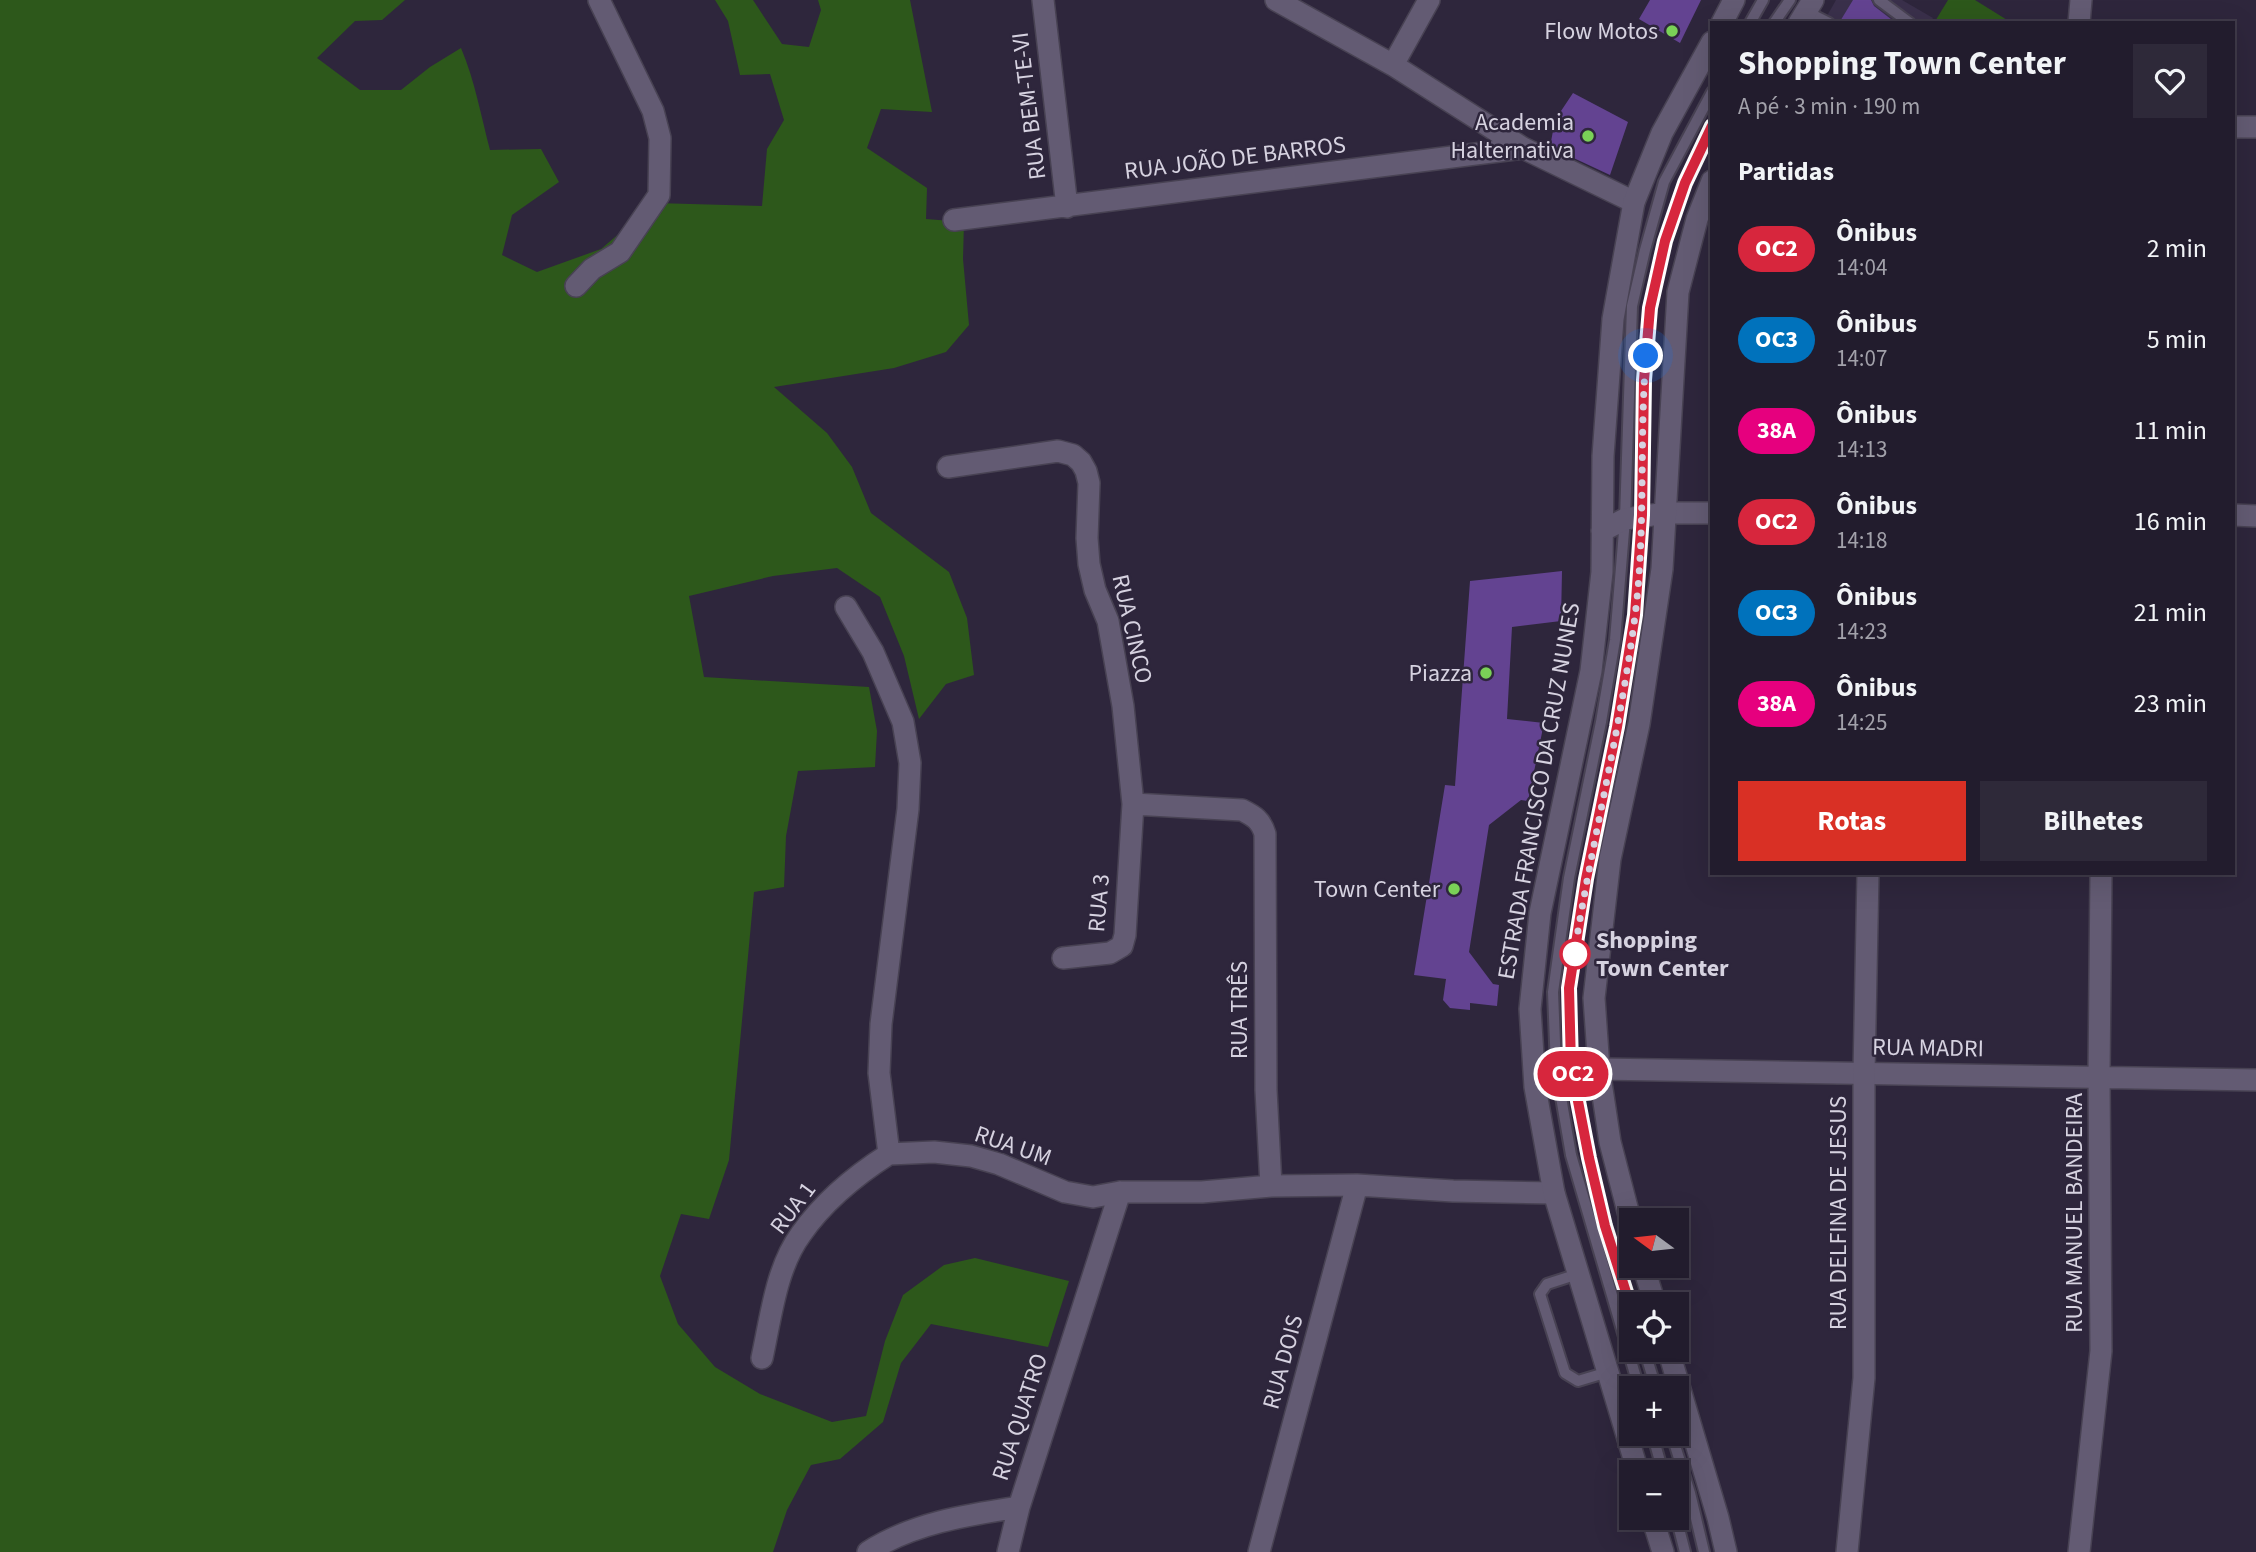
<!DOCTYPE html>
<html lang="pt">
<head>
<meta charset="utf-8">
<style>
	:root { --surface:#221c2d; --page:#2e2939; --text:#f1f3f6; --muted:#a2a1aa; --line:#3f3a49; --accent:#d93025 }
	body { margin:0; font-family:"Source Sans 3",sans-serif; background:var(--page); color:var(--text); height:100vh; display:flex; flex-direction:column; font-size:26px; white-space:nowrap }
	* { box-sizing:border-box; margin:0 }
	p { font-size:23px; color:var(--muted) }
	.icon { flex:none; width:38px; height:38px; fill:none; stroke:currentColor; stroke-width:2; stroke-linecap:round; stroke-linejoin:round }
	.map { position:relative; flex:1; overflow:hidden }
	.drawer { position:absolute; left:1710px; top:21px; width:525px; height:854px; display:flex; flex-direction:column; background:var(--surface); border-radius:0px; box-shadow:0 7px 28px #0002,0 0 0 2px var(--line) }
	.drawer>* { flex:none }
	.badge { padding:0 14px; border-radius:23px; font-size:24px; line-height:46px }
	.needle { width:46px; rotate:285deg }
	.controls { position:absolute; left:1619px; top:1208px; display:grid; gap:14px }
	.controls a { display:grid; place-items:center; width:70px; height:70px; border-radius:0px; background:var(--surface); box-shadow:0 7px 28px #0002,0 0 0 2px var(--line); font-size:35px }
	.you { position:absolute; width:35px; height:35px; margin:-18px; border:5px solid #fff; border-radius:50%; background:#1a73e8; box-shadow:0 0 0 10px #1a73e833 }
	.map>.badge { position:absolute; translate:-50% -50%; box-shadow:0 0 0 4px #fff }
	h2 { padding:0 28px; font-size:26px; line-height:63px }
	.round { display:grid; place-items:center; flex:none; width:74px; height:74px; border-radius:0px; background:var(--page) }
	.summary { display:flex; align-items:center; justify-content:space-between; height:119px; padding:0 28px }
	h1 { font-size:33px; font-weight:700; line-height:52px }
	.button { display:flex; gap:14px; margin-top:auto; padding:14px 28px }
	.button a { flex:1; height:80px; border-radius:0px; background:var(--accent); color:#fff; font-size:28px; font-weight:700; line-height:80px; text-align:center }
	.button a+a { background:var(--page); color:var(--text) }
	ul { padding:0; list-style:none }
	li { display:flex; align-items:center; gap:21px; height:91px; padding:0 28px }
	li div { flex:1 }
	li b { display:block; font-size:26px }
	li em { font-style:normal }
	li .badge { min-width:77px; font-weight:700; text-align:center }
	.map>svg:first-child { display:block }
	.built { fill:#3a304b }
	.green { fill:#2d581b }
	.building { fill:#634391 }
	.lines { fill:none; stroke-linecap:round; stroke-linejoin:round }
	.service-casing { stroke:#484253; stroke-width:14 }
	.minor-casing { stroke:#484253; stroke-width:24 }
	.tertiary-casing { stroke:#484253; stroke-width:24 }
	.secondary-casing { stroke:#484253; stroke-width:24 }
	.service { stroke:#635b73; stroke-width:10 }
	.minor { stroke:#635b73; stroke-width:21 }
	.tertiary { stroke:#635b73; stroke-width:21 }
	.secondary { stroke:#635b73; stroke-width:21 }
	.line-casing { stroke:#fff; stroke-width:16 }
	.line { stroke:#d7263d; stroke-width:10 }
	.walk { stroke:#d6d2e0; stroke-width:7; stroke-dasharray:0 12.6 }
	.poi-dot { fill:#7ad157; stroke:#2e263c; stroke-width:2.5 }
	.stop-dot { fill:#fff; stroke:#d7263d; stroke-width:3.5 }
	.labels { text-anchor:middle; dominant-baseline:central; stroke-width:5; stroke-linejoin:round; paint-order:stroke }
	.poi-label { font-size:24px; fill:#d6d2e0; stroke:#2e263c; text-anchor:end }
	.street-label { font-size:24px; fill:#d6d2e0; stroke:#2e263c }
	.stop-label { font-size:24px; font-weight:bold; fill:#d6d2e0; stroke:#2e263c; text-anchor:start }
</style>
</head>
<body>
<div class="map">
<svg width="2256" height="1552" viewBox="0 0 2256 1552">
	<rect width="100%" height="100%" fill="#2e263c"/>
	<!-- built -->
	<path class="built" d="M 1836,0 L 1902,0 L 1933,18 L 1930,23 L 1823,23 Z"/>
	<!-- green -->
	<path class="green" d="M 0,0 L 405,0 L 382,20 L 355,21 L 317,58 L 360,90 L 401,90 L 430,67 L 461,48 C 475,81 481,116 490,150 L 541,149 L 559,182 L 512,215 L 502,255 L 537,272 L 601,249 L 655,203 L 762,206 L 767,149 L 784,120 L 770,74 L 740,75 L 728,21 L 715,0 L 753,0 L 782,44 L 809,47 L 821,10 L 818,0 L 910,0 L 932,112 L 881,109 L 867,148 L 927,188 L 926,219 L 964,222 L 963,259 L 969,325 L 946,352 L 894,368 L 774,387 L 827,433 L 852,467 L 871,513 L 949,572 L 967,618 L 974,675 L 946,684 L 919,719 L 904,656 L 880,597 L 837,568 L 773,576 L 689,596 L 704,677 L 869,687 L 877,731 L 875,767 L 798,771 L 786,836 L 784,887 L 754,892 L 729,1160 L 709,1219 L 681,1214 L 660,1276 L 678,1324 L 715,1367 L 760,1394 L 832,1422 L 866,1416 L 885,1341 L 903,1295 L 944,1265 L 975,1258 L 1069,1281 L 1048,1347 L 931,1324 L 901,1363 L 883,1422 L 840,1459 L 811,1465 L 787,1510 L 773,1552 L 0,1552 Z
		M 1948,0 L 1975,0 L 2012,23 L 1934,23 Z"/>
	<!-- building -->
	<path class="building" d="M 1650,0 L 1701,0 L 1680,43 L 1639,19 Z
		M 1853,0 L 1871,0 L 1874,6 L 1896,23 L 1839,23 Z
		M 1573,93 L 1628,122 L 1610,175 L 1550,147 L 1555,120 Z
		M 1562,571 L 1561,621 L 1512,627 L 1507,719 L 1544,723 L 1528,801 L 1521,800 L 1489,825 L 1469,952 L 1493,984 L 1499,985 L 1497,1006 L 1470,1003 L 1470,1010 L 1450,1008 L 1443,1000 L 1446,979 L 1414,975 L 1445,785 L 1455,786 L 1470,581 Z"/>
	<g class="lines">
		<!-- service casing -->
		<g class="service-casing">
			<path id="service" d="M 1879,0 L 1910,23
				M 1803,16 L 1813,15 L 1829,23
				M 1750,23 L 1763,0
				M 1774,23 L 1790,0
				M 1578,1274 L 1547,1284 L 1540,1294 L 1565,1373 L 1578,1381 L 1608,1372
				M 1631,1308 L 1605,1226 L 1589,1158 L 1571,1065 L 1569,988 L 1586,879 L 1617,727 L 1635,615 L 1642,515 L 1644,380 L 1650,308 L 1665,241 L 1685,183 L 1712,126
				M 1644,1349 L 1656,1388
				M 1639,1388 L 1571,1155 L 1556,1068 L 1553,992 L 1569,878 L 1601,722 L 1615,640 L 1625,519 L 1632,306 L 1645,250 L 1664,182 L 1712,92
				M 1652,1433 L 1663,1472
				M 1671,1433 L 1690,1493 L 1704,1552
				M 1676,1517 L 1685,1552"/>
		</g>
		<!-- minor casing -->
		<g class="minor-casing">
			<path id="minor" d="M 1043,0 L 1067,207
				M 1276,0 L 1393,65 L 1523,148 L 1634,202
				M 2079,23 L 2081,0
				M 1393,65 L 1429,0
				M 2233,127 L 2256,127
				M 954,220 L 1523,148
				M 576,286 L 592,269 L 620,252 L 659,195 L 660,138 L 653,111 L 599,0
				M 948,467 L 1058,451 L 1073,455 L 1081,462 L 1086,471 L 1089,483 L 1087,538 L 1089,564 L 1095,590 L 1108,621 L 1123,706 L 1133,804 L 1125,935 L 1122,946 L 1110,953 L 1063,958
				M 846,607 L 873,652 L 903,722 L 910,763 L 908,809 L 881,1024 L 879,1073 L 889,1154 L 934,1152 L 971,1156 L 999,1164 L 1065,1192 L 1093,1197 L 1120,1192 L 1202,1192 L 1271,1186 L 1357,1185 L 1453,1191 L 1554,1193
				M 1133,804 L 1242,810 C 1254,816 1261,820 1265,834 L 1266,1090 L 1271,1186
				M 1599,1069 L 2256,1080
				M 762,1358 C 771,1317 776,1268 801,1234 C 824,1201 856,1175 889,1154
				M 868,1552 C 913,1523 967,1515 1019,1507 L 1120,1192
				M 1008,1552 L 1019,1507
				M 1259,1552 L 1357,1185
				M 2079,1552 L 2101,1351 L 2099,1077 L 2101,873"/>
		</g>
		<!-- tertiary casing -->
		<g class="tertiary-casing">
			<path id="tertiary" d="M 1666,513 L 1712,513
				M 2233,515 L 2256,516
				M 1847,1552 L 1864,1378 L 1864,1073 L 1868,873"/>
		</g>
		<!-- secondary casing -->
		<g class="secondary-casing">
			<path id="secondary" d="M 1722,23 L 1734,0
				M 1799,23 L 1813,0
				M 1602,531 L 1625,519 L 1666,513
				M 1631,1223 L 1610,1142 L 1599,1069 L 1594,998 L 1610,859 L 1639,724 L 1662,569 L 1678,292 L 1697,219 L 1712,181
				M 1643,1265 L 1655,1304
				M 1668,1349 L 1718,1518 L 1726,1552
				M 1638,1472 L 1554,1193 L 1535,1087 L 1530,1009 L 1540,913 L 1591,671 L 1602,572 L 1603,456 L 1613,319 L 1634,202 L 1662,133 L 1712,42
				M 1652,1517 L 1663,1552"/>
		</g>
		<!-- service -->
		<use href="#service" class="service"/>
		<!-- minor -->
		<use href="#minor" class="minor"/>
		<!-- tertiary -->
		<use href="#tertiary" class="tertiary"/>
		<!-- secondary -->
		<use href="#secondary" class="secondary"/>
	</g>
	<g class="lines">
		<!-- line casing -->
		<g class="line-casing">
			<path id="line" d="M 1631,1308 L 1605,1226 L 1589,1158 L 1571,1065 L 1569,988 L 1586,879 L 1617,727 L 1635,615 L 1642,515 L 1644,380 L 1650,308 L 1665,241 L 1685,183 L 1712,126"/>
		</g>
		<!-- line -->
		<use href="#line" class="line"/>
		<!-- walk -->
		<path class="walk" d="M 1575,954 L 1573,961 C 1591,846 1620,732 1635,616 C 1646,530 1639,442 1646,356"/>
	</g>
	<!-- markers -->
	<g class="poi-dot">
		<circle cx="1672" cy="31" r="7"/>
		<circle cx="1588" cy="136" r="7"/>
		<circle cx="1486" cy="673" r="7"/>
		<circle cx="1454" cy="889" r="7"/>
	</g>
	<circle class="stop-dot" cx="1575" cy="954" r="14"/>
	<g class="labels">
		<!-- poi labels -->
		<g class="poi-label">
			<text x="1658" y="31">Flow Motos</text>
			<text x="1574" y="122">Academia<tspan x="1574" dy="28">Halternativa</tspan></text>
			<text x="1472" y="673">Piazza</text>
			<text x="1440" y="889">Town Center</text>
		</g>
		<!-- street labels -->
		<g class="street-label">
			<text transform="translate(1029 106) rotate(-97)">RUA BEM-TE-VI</text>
			<text transform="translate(1235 158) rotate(-7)">RUA JOÃO DE BARROS</text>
			<text transform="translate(1132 629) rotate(77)">RUA CINCO</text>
			<text transform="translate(1539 791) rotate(-80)">ESTRADA FRANCISCO DA CRUZ NUNES</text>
			<text transform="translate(1099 903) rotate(-85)">RUA 3</text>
			<text transform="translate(1239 1010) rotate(-90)">RUA TRÊS</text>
			<text transform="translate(1928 1048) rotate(1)">RUA MADRI</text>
			<text transform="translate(1013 1146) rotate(19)">RUA UM</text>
			<text transform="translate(793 1208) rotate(-53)">RUA 1</text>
			<text transform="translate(1838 1213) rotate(-90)">RUA DELFINA DE JESUS</text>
			<text transform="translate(2074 1213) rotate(-90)">RUA MANUEL BANDEIRA</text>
			<text transform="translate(1283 1362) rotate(-75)">RUA DOIS</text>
			<text transform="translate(1020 1417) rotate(-72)">RUA QUATRO</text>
		</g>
		<!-- stop labels -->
		<g class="stop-label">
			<text x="1596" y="940">Shopping<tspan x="1596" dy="28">Town Center</tspan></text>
		</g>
	</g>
</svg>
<div class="controls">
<a><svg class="needle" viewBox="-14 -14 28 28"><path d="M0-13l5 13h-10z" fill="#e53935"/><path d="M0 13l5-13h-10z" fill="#a2a1aa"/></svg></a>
<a><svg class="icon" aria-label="locate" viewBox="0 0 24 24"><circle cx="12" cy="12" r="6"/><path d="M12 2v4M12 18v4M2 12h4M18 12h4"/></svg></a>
<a>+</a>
<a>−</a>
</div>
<div class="you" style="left:1646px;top:356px"></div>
<b class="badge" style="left:1573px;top:1074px;background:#d7263d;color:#fff">OC2</b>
<section class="drawer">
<div class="summary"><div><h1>Shopping Town Center</h1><p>A pé · 3 min · 190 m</p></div><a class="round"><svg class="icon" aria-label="heart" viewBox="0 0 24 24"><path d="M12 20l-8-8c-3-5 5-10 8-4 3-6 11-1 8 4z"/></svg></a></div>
<h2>Partidas</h2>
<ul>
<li><span class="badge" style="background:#d7263d;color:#fff">OC2</span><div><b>Ônibus</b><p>14:04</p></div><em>2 min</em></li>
<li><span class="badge" style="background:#0072bc;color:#fff">OC3</span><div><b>Ônibus</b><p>14:07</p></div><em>5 min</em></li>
<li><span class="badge" style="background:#e6007e;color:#fff">38A</span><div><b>Ônibus</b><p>14:13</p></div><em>11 min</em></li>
<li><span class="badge" style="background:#d7263d;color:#fff">OC2</span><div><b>Ônibus</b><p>14:18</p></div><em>16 min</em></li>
<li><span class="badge" style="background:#0072bc;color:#fff">OC3</span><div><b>Ônibus</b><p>14:23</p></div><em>21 min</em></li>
<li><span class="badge" style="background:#e6007e;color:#fff">38A</span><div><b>Ônibus</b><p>14:25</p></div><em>23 min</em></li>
</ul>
<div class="button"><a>Rotas</a><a>Bilhetes</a></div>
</section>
</div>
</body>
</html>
